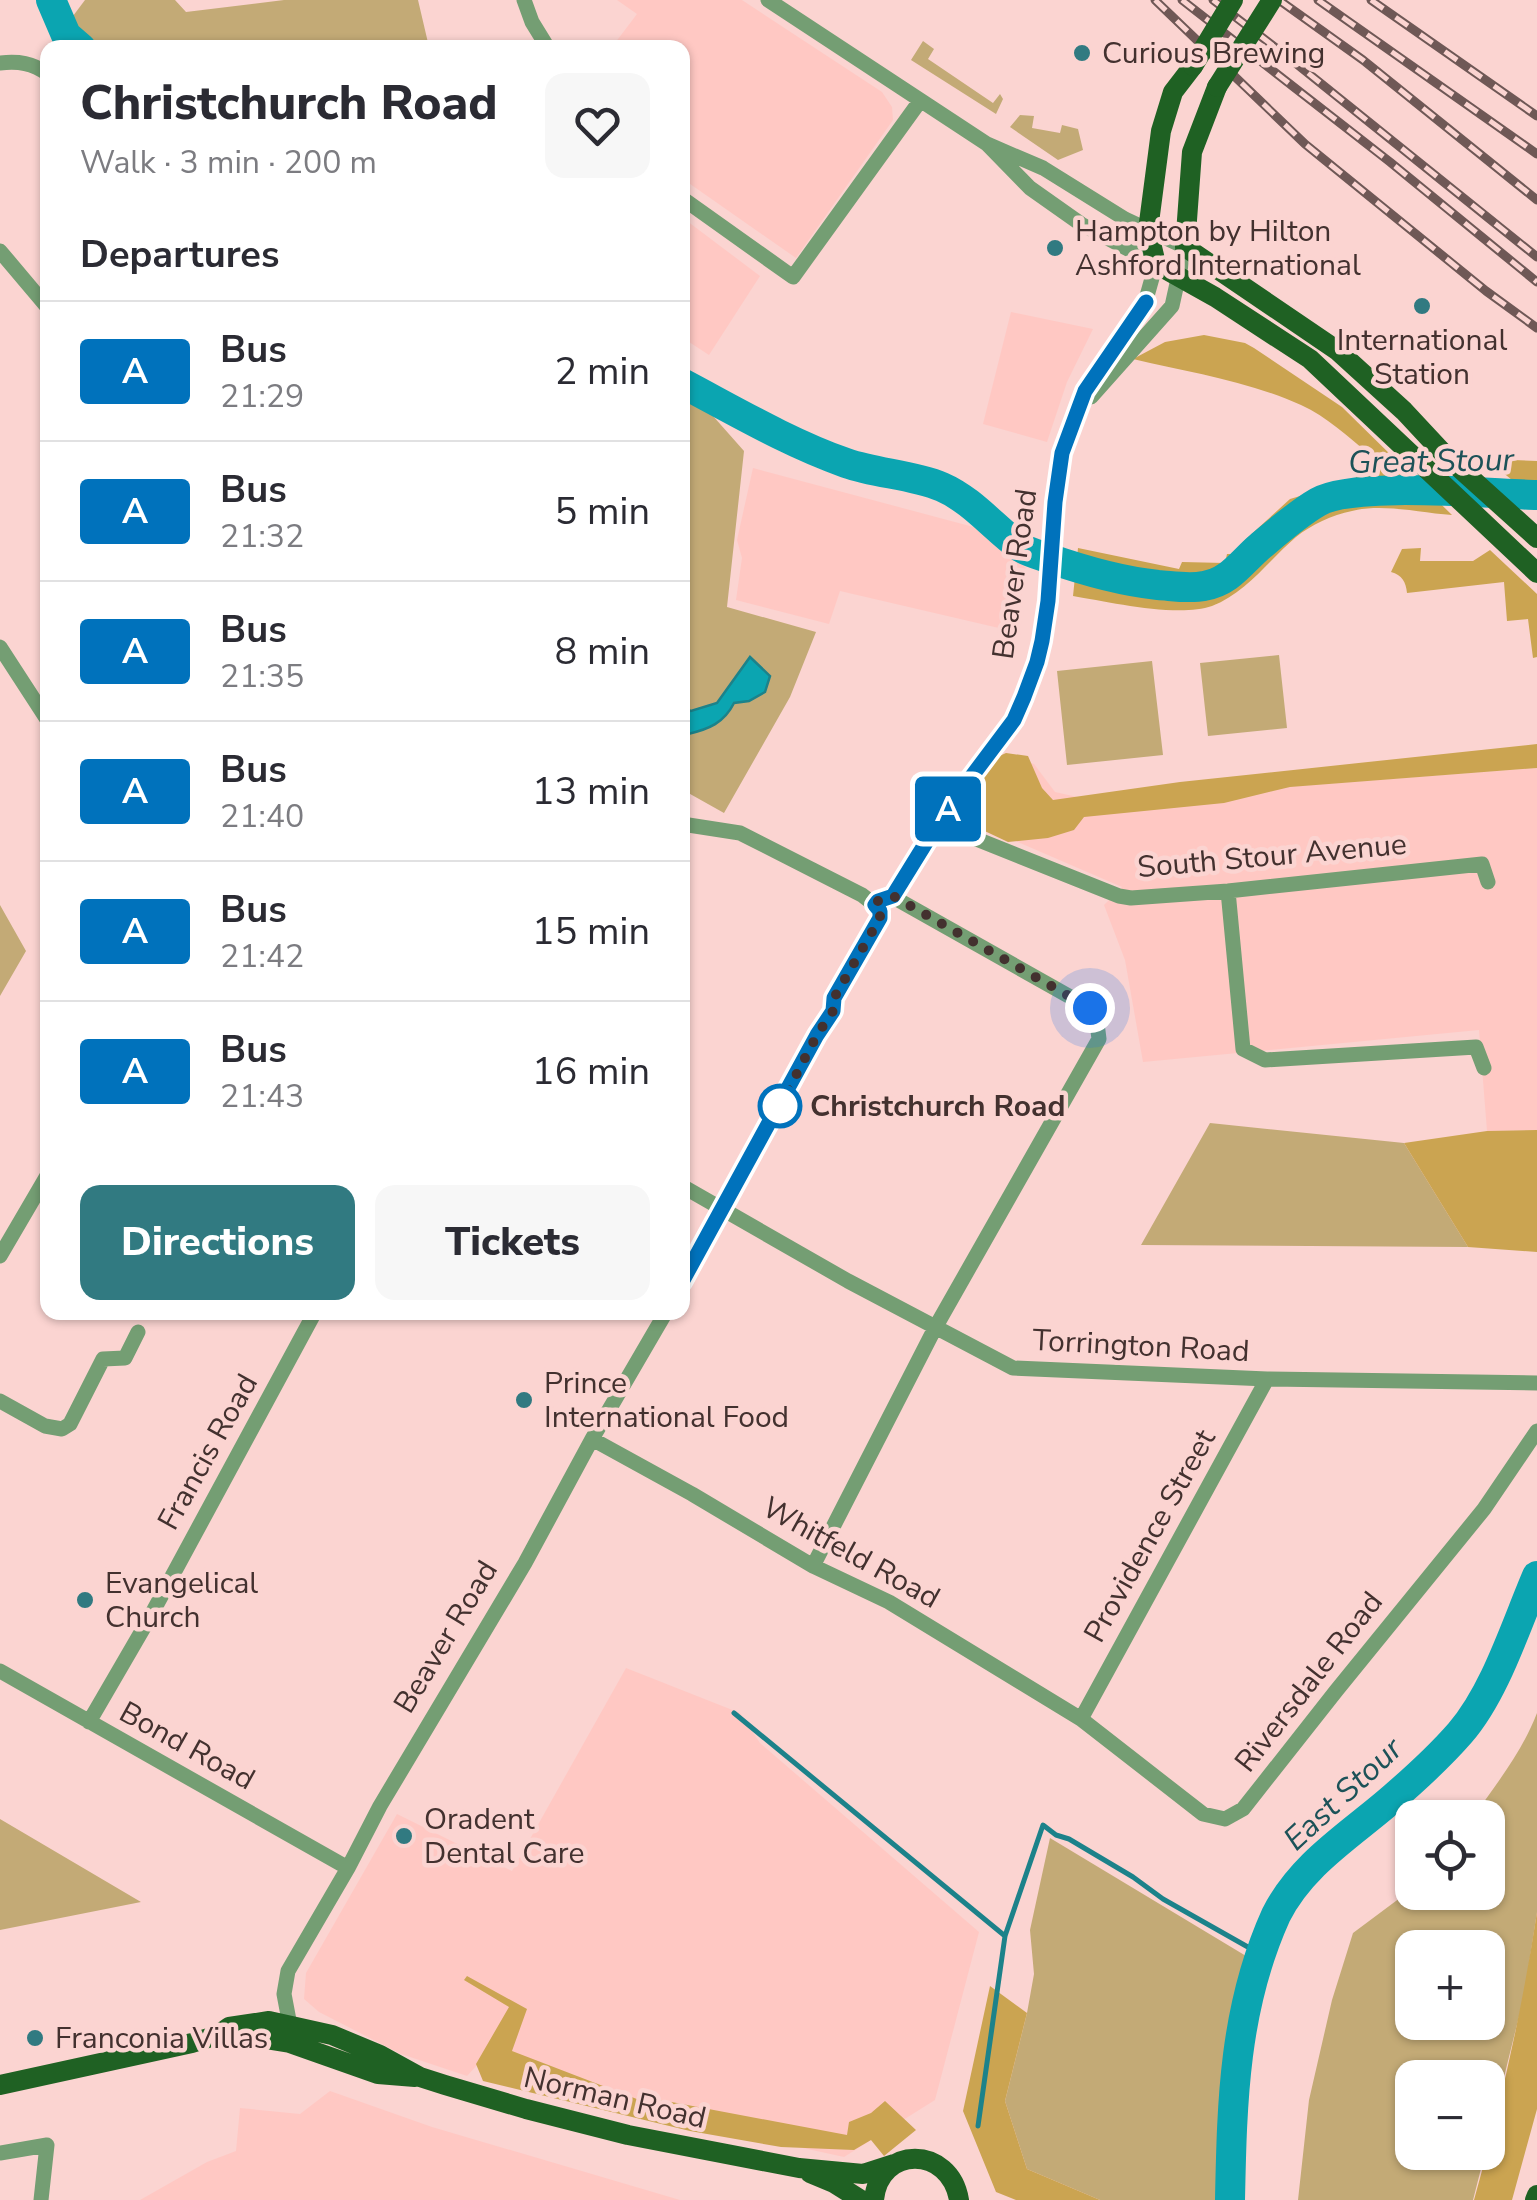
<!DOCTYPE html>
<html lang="en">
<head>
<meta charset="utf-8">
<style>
	:root { --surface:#fff; --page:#f7f7f7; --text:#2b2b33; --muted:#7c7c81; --line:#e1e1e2; --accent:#317a81 }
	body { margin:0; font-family:"Nunito Sans",sans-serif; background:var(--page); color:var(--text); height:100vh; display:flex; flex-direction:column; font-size:38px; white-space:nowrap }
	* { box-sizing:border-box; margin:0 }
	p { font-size:32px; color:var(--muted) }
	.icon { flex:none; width:55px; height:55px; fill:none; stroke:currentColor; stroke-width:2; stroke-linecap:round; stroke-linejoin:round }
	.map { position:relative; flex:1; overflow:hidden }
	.details { position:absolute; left:40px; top:40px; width:650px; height:1280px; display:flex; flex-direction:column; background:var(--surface); border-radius:20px; box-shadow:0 2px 8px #0004 }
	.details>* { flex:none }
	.badge { padding:0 20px; border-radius:8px; font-size:35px; line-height:65px }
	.tools { position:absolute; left:1395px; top:1800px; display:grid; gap:20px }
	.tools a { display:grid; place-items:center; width:110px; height:110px; border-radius:20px; background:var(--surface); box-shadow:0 2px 8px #0004; font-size:50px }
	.you { position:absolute; width:50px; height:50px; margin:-25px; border:8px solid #fff; border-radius:50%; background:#1a73e8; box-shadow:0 0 0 15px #1a73e833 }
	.map>.badge { position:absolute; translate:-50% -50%; box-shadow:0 0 0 5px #fff }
	h2 { padding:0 40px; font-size:38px; line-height:90px }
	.round { display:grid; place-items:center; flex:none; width:105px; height:105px; border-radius:20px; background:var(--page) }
	.summary { display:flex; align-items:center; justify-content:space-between; height:170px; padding:0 40px }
	h1 { font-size:48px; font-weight:800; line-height:75px }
	.primary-button { display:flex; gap:20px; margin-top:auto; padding:20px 40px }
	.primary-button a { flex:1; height:115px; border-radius:20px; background:var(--accent); color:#fff; font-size:40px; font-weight:800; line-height:115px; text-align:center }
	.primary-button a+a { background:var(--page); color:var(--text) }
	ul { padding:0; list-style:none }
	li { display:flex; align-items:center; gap:30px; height:140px; padding:0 40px; border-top:2px solid var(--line) }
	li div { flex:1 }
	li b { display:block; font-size:38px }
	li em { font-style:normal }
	li .badge { min-width:110px; font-weight:700; text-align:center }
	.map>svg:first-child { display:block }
	.built { fill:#ffc8c3 }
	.green { fill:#c3aa76; fill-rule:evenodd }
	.forest { fill:#cba451 }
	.water { fill:#0ba5b1; stroke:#1c828a; stroke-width:2.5 }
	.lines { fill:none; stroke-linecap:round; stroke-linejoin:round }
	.stream { stroke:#1c828a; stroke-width:5 }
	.river { stroke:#0ba5b1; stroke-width:30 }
	.minor { stroke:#749e73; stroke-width:15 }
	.major { stroke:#1f6123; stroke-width:20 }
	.rail-casing { stroke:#6f5856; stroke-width:9 }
	.rail { stroke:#fbd4d1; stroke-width:5; stroke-dasharray:15; stroke-linecap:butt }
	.major-bridge { stroke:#1f6123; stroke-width:20 }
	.line-casing { stroke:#fff; stroke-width:22 }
	.line { stroke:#0072bc; stroke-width:15 }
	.walk { stroke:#43312f; stroke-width:10; stroke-dasharray:0 18 }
	.poi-dot { fill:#317a81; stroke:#fbd4d1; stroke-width:4 }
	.stop-dot { fill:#fff; stroke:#0072bc; stroke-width:5 }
	.labels { text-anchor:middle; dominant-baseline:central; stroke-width:9; stroke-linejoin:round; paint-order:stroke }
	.poi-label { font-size:30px; fill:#43312f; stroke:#fbd4d1; text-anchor:start }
	.street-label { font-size:30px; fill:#43312f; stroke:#fbd4d1 }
	.stop-label { font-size:30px; font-weight:bold; fill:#43312f; stroke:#fbd4d1; text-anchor:start }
	.water-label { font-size:32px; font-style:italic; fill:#1c5258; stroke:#fbd4d1 }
</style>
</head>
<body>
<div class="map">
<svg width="1537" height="2200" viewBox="0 0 1537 2200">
	<rect width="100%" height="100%" fill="#fbd4d1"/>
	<!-- built -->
	<path class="built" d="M 617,0 L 742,0 L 882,92 L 892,107 L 893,120 L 796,258 L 683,179 L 682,48 L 612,47 L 637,14 Z
		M 683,218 L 760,276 L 709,355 L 683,338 Z
		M 1011,312 L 1093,329 L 1067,382 L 1047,442 L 983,424 Z
		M 753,468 L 981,529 L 1026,568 L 1016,632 L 840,591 L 829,624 L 736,600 L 742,558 L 737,540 Z
		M 1013,758 L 1034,764 L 1055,792 L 1095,801 L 1537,768 L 1537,1130 L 1487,1131 L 1479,1030 L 1143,1062 L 1125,960 L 1104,905 L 1122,887 L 967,820 Z
		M 626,1668 L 740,1713 L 760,1743 L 979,1932 L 935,2100 L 844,2157 L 644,2113 L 493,2048 L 467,2076 L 401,2054 L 319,2012 L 304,1999 L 306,1973 L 397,1814 L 512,1871 Z
		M 330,2091 L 432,2127 L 680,2200 L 140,2200 L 207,2162 L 236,2151 L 240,2108 L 300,2114 Z"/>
	<!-- green -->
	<path class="green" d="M 85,0 L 175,0 L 186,12 L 284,0 L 418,0 L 429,47 L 90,47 L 70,20 Z
		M 923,41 L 934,49 L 928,59 L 993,103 L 1000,94 L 1003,99 L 996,114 L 911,60 Z
		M 1020,115 L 1034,116 L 1032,128 L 1060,133 L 1062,125 L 1078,129 L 1083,150 L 1058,160 L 1010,127 Z
		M 682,381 L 744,451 L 727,607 L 816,632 L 790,697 L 724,813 L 683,790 Z
		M 1279,655 L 1287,728 L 1208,736 L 1200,663 Z
		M 1152,661 L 1163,755 L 1067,765 L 1057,671 Z
		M 0,905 L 26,951 L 0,996 Z
		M 1210,1123 L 1404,1143 L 1468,1247 L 1141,1245 Z
		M 1537,1713 L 1537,1912 L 1524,1996 L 1488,2142 L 1488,2078 L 1412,2078 L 1412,2152 L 1485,2153 L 1473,2200 L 1298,2200 L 1309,2100 L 1332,2000 L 1353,1933 L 1412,1889 L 1412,1892 L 1488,1892 L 1488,1818 L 1473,1817 C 1497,1783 1522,1752 1537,1713 ZM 1412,1948 L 1488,1948 L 1488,2022 L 1412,2022 Z
		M 0,1819 L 141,1902 L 0,1930 Z
		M 1050,1838 L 1251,1959 L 1219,2106 L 1219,2200 L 1100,2200 L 1027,2169 L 1005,2101 L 1027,2013 L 1034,1974 L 1030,1930 Z"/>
	<!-- forest -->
	<path class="forest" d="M 1204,335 L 1245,343 L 1254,348 L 1342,407 L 1452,515 C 1420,513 1383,503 1352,511 C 1332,515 1311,525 1296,537 C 1269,560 1246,593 1212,606 C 1178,618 1109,602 1073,596 L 1078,548 L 1179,569 L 1182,562 L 1225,563 L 1227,554 L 1234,554 L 1244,541 L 1290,499 L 1354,480 L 1371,456 C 1349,437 1327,417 1301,405 C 1248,381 1188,372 1133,359 L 1165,342 Z
		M 1486,459 L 1537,461 L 1537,500 Z
		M 1421,548 L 1420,561 L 1473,561 L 1490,550 L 1537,594 L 1537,657 L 1533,658 L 1528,619 L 1507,621 L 1504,582 L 1407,593 C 1406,582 1402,575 1391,572 L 1402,549 Z
		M 1537,744 L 1537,768 L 1290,787 L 1224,803 L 1084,817 L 1074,830 L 1048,838 L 1008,842 L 957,818 L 995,758 L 1006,753 L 1028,756 L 1042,788 L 1053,800 L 1180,782 Z
		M 1537,1130 L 1537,1252 L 1468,1247 L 1404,1143 L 1487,1131 Z
		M 1537,1912 L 1537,2109 L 1512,2200 L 1474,2200 C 1501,2104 1522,2010 1537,1912 Z
		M 467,1976 L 527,2009 L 512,2051 L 642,2101 L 661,2100 L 847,2135 L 849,2122 L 871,2113 L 885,2101 L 916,2130 L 884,2156 L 871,2140 L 854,2150 L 781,2147 L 690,2131 L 483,2081 L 476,2064 L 509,2007 L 464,1980 Z
		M 990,1986 L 1027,2013 L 1005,2101 L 1027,2169 L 1100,2200 L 1016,2200 L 996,2192 L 963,2111 Z"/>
	<!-- water -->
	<path class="water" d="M 750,657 L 770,676 L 765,692 L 749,701 L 734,703 C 724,723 709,729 688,734 L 683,730 L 683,707 L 691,711 L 717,703 Z"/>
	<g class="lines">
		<!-- stream -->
		<path class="stream" d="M 734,1713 L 1005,1936
			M 978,2126 L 1005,1936 L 1043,1825 L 1056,1835 L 1069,1839 L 1133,1877 L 1163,1899 L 1262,1955"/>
		<!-- river -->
		<path class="river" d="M 51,0 L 66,35 L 81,48
			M 682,383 C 735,411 789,443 846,463 C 877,474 911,474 942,487 C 972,500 994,528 1020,547 C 1028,552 1039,555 1048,558 C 1085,571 1120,581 1158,585 C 1173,586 1189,589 1204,586 C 1229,582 1240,564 1258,548 C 1277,532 1297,514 1318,502 C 1354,481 1490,494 1537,495
			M 1230,2200 C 1232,2101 1234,2008 1276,1915 C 1302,1863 1352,1834 1394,1797 C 1417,1777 1440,1756 1460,1733 C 1495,1693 1516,1625 1537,1576"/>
		<!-- minor -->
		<path class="minor" d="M 524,0 L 532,22 L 548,48
			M 768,0 L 987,144 L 1043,168 L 1125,219 L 1185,247 L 1172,306 L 1091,397
			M 0,63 C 19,61 32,63 48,74
			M 987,144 L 1030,188 L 1081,224 L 1156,264 L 1145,303 L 1085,391 L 1063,453 L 1055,502 L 1048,601 L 1042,641 L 1037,662 L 1024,697 L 1014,720 L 944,816 L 949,828 L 1119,896 L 1131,898 L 1228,891 L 1482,864 L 1488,882
			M 682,198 L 793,277 L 920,101
			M 0,251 L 48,308
			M 0,647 L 48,721
			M 682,824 L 740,833 L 862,895 L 875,905
			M 1228,891 L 1243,1049 L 1265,1060 L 1476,1047 L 1484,1068
			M 682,1186 L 848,1281 L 1013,1368 L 1267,1379 L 1537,1383
			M 0,1256 L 48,1174
			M 682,1282 L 817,1035 L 833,1011 L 834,998 L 880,917 L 879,911 L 875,905
			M 0,1401 L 45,1426 L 62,1429 L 70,1424 L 103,1359 L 125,1358 L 138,1332
			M 592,1439 L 692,1494 L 813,1566 L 889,1602 L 1081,1719 L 1203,1814 L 1225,1819 L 1243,1809 L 1336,1691 L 1484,1509 L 1537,1431
			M 813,1566 L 935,1328 L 1099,1039 L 1097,1023 L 1090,1008 L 893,897 L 878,901 L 875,905
			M 0,1671 L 348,1868
			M 1081,1719 L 1267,1379
			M 89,1722 L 150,1617 L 315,1312
			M 291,2031 L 284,1994 L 288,1971 L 348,1868 L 380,1806 L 525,1563 L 592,1439 L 666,1312
			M 0,2153 L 47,2145 L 41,2200"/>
		<!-- major -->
		<path class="major" d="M 1193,66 L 1173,92 L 1161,131 L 1148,230 L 1156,264 L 1215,297 L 1310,359 L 1537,573
			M 1217,87 L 1192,152 L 1185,247 L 1338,351 L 1404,411 L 1445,455 L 1537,538
			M 218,2035 L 231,2039 L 265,2039 L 290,2043 L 378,2074 L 415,2077
			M 0,2085 L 192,2043 L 218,2035 L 229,2027 L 269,2021 L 332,2035 L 380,2055 L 420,2077 L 445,2085 L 526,2109 L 628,2135 L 799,2168 L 863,2174 L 894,2164
			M 810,2173 L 834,2183 L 861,2200
			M 874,2200 C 879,2145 950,2145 959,2200
			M 1535,2200 L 1537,2195"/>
		<!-- rail casing -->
		<g class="rail-casing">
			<path id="rail" d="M 1155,0 L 1305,144 L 1486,291 L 1537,328
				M 1182,0 L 1390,162 L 1537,282
				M 1213,0 L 1288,57 L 1537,257
				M 1279,0 L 1363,60 L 1537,200
				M 1318,0 L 1537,154
				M 1371,0 L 1537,116"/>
		</g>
		<!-- rail -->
		<use href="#rail" class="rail"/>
		<!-- major-bridge -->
		<path class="major-bridge" d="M 1193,66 L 1233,0
			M 1217,87 L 1272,0"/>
	</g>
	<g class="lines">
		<!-- line casing -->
		<g class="line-casing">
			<path id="line" d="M 682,1282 L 817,1035 L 833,1011 L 834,998 L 880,918 L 880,911 L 875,905 L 878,901 L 893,896 L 935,828 L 945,821 L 944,816 L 948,808 L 1014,720 L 1024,697 L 1037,662 L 1042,641 L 1048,601 L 1055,502 L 1062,453 L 1085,391 L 1146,302"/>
		</g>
		<!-- line -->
		<use href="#line" class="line"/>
		<!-- walk -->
		<path class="walk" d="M 780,1106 L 817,1035 L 833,1011 L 834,998 L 880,918 L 880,911 L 875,905 L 878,901 L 893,896 L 1090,1008"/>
	</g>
	<!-- markers -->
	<g class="poi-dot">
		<circle cx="1082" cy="53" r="10"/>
		<circle cx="1055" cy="248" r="10"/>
		<circle cx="1422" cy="306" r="10"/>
		<circle cx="524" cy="1400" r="10"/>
		<circle cx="85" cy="1600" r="10"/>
		<circle cx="404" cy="1836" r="10"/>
		<circle cx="35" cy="2038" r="10"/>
	</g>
	<circle class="stop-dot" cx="780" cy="1106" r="20"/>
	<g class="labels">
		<!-- poi labels -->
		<g class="poi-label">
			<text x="1102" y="53">Curious Brewing</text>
			<text x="1075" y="231">Hampton by Hilton<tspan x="1075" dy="34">Ashford International</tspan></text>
			<text x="1422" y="340" text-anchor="middle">International<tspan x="1422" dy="34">Station</tspan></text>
			<text x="544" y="1383">Prince<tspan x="544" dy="34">International Food</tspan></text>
			<text x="105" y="1583">Evangelical<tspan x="105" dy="34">Church</tspan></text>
			<text x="424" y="1819">Oradent<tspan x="424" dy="34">Dental Care</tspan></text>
			<text x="55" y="2038">Franconia Villas</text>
		</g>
		<!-- street labels -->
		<g class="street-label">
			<text transform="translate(1015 574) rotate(-82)">Beaver Road</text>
			<text transform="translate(1272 856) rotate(-5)">South Stour Avenue</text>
			<text transform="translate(1141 1346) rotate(3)">Torrington Road</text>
			<text transform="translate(208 1452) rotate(-61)">Francis Road</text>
			<text transform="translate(1150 1536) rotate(-61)">Providence Street</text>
			<text transform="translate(851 1553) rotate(29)">Whitfeld Road</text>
			<text transform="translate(446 1637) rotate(-59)">Beaver Road</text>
			<text transform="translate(1309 1682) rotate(-52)">Riversdale Road</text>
			<text transform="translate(187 1746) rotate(29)">Bond Road</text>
			<text transform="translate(615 2098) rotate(13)">Norman Road</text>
		</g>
		<!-- stop labels -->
		<g class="stop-label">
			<text x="810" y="1106">Christchurch Road</text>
		</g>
		<!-- water labels -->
		<g class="water-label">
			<text transform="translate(1431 461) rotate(-1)">Great Stour</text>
			<text transform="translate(1343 1794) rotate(-43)">East Stour</text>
		</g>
	</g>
</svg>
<div class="tools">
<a><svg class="icon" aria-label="locate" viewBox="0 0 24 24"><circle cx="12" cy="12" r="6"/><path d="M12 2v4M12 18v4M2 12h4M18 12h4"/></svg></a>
<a>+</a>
<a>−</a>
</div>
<div class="you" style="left:1090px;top:1008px"></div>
<b class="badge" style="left:948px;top:809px;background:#0072bc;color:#fff">A</b>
<section class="details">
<div class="summary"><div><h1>Christchurch Road</h1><p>Walk · 3 min · 200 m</p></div><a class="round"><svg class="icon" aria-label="heart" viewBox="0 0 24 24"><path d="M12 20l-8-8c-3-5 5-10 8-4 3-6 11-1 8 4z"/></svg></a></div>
<h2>Departures</h2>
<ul>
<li><span class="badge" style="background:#0072bc;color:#fff">A</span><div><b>Bus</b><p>21:29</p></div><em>2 min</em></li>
<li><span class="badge" style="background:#0072bc;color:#fff">A</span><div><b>Bus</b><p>21:32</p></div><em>5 min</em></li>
<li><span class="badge" style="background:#0072bc;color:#fff">A</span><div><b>Bus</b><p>21:35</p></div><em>8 min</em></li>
<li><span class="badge" style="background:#0072bc;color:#fff">A</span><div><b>Bus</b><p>21:40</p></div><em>13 min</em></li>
<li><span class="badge" style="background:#0072bc;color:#fff">A</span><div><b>Bus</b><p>21:42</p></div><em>15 min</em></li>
<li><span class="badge" style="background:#0072bc;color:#fff">A</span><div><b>Bus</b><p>21:43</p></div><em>16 min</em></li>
</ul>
<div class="primary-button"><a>Directions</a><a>Tickets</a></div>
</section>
</div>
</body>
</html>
